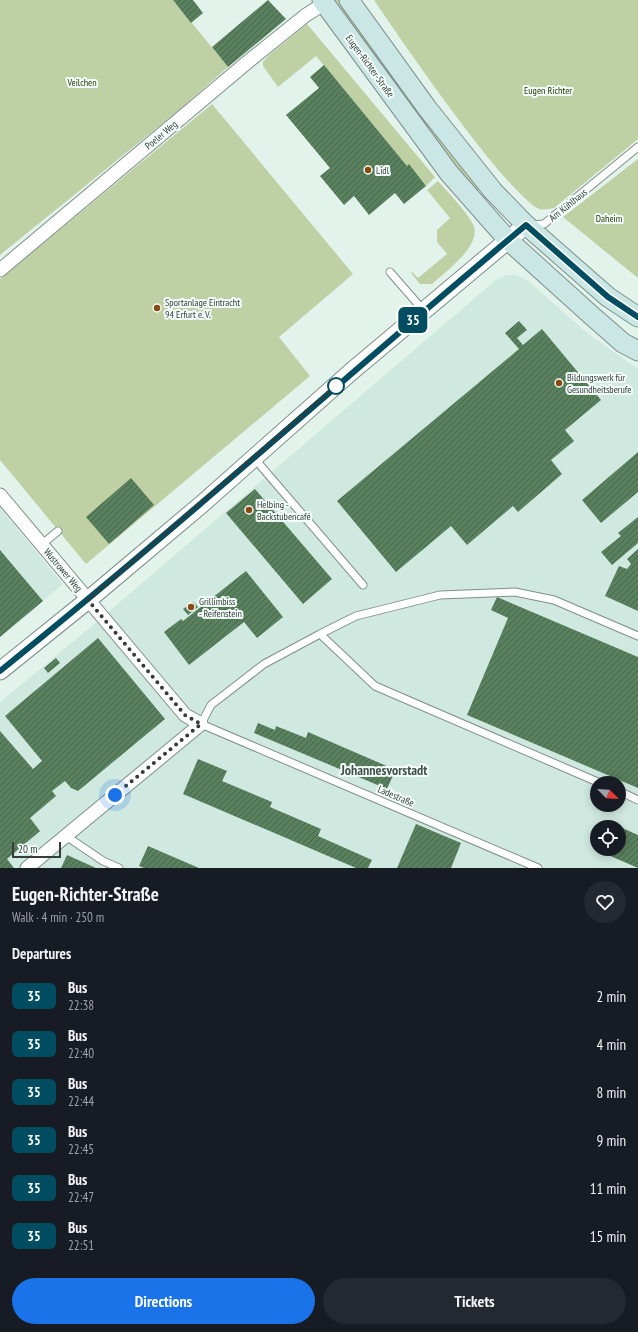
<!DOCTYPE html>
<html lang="en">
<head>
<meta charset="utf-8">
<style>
	:root { --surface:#171b24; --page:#242831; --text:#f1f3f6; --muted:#9ea1a6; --accent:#1a73e8 }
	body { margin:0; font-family:"PT Sans Narrow",sans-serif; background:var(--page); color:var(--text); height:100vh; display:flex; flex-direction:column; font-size:15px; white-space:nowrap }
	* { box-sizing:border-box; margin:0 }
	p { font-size:13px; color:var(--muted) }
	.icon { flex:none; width:22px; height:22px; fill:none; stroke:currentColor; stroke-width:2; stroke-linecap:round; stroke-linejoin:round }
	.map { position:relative; height:868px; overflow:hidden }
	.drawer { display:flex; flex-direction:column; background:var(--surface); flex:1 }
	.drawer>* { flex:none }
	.badge { padding:0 8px; border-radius:6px; font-size:14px; line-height:26px }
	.needle { width:26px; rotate:114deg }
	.tools { position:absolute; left:590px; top:776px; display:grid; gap:8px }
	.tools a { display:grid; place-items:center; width:36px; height:36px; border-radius:50%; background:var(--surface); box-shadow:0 2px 10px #0003; font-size:20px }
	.scale { position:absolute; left:12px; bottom:10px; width:49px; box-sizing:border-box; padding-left:4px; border:2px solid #353c39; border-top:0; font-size:11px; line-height:14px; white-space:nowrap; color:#353c39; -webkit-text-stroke:3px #f4fefa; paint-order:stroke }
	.you { position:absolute; width:20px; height:20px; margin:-10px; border:3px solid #fff; border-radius:50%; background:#1a73e8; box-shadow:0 0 0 6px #1a73e833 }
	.map>.badge { position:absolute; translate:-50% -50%; box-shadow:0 0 0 2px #fff }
	h2 { padding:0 12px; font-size:15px; line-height:36px }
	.round { display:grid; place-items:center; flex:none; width:42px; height:42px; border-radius:21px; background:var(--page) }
	.headline { display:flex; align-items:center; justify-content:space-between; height:68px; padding:0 12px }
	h1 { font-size:19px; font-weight:800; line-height:30px }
	.primary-button { display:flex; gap:8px; margin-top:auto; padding:8px 12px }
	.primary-button a { flex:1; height:46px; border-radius:24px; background:var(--accent); color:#fff; font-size:16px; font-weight:800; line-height:46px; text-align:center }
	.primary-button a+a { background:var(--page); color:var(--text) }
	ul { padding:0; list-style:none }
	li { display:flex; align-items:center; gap:12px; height:48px; padding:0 12px }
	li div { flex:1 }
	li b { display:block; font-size:15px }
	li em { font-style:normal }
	li .badge { min-width:44px; font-weight:700; text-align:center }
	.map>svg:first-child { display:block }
	.built { fill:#d0e9e0; fill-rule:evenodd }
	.green { fill:#bfd0a4 }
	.building { fill:url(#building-hatch) }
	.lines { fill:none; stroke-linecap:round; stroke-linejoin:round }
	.service-casing { stroke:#7f8f89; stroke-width:9 }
	.minor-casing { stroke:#7f8f89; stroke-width:15 }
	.tertiary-casing { stroke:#7f8f89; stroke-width:19 }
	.secondary-casing { stroke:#7f8f89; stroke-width:21 }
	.service { stroke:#fff; stroke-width:7 }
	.minor { stroke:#fff; stroke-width:13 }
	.tertiary { stroke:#fff; stroke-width:17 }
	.secondary { stroke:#cae7e6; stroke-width:19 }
	.line-casing { stroke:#fff; stroke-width:9 }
	.line { stroke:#004c61; stroke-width:6 }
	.walk { stroke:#353c39; stroke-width:4; stroke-dasharray:0 7.2 }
	.poi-dot { fill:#894911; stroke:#f4fefa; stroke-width:1.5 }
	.stop-dot { fill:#fff; stroke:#004c61; stroke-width:2 }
	.labels { text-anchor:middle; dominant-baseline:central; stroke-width:4; stroke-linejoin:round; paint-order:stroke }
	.street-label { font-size:10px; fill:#353c39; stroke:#f4fefa }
	.park-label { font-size:10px; fill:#293800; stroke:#f4fefa }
	.poi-label { font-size:10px; fill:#353c39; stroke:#f4fefa; text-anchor:start }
	.district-label { font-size:14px; font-weight:bold; fill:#44524d; stroke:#f4fefa }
</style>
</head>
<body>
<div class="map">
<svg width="638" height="868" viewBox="0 0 638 868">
	<defs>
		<pattern id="building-hatch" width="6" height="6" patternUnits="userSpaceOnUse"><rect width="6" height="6" fill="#59815e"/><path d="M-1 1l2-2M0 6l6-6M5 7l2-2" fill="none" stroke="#47654b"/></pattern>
	</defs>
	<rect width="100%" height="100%" fill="#e2f3ec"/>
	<!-- built -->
	<path class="built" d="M 507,275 L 516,275 L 527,280 L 586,332 L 638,369 L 638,868 L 0,868 L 0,702 L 92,626 L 497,279 ZM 597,783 L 619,783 L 619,805 L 597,805 ZM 597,827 L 619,827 L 619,849 L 597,849 Z
		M 0,508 L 63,584 L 0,637 Z"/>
	<!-- green -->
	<path class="green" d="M 0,0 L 173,0 L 228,67 L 179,110 L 0,255 Z
		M 333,0 L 341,0 L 481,188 L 477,192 L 451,161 Z
		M 374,0 L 638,0 L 638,139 L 554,208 C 548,209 543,211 537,208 C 526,202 502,174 494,165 C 451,112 412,56 374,0 Z
		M 307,24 L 435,177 L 426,186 L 409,165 L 407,166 L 316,56 L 278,87 L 263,66 L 263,62 L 268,56 Z
		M 212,104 L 353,274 L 279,337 L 310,376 L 86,564 L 0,460 L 0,279 Z
		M 638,159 L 638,278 L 563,217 Z
		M 438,181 C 446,190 471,216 474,227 C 480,247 445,272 432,284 L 420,284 L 411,273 L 412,272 L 418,278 L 447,254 L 437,242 L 437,230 L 450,218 L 427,190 Z"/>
	<!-- building -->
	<path class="building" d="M 173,0 L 193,0 L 203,13 L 191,23 Z
		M 268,0 L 286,19 L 228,67 L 212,47 Z
		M 324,65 L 407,166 L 409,164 L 426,186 L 404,204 L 395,193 L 369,215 L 354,196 L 344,205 L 320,176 L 330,168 L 286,115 L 319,88 L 310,77 Z
		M 519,321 L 527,330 L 517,338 L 523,345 L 542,329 L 601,400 L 565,430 L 574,441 L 551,460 L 562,474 L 518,512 L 513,506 L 467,545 L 451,526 L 396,572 L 337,501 L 519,349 L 505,333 Z
		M 638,452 L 638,492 L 601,523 L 582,500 Z
		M 131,478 L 154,505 L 109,544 L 86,517 Z
		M 255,489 L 332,579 L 303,604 L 226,513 Z
		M 638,517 L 638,543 L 612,565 L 601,552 L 621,536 L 618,533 Z
		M 638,549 L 638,611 L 605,596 L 619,566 L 627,569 L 631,564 L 627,559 Z
		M 0,550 L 43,601 L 0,637 Z
		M 246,571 L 283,617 L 257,638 L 244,622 L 189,665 L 164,632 L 181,619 L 183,621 Z
		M 497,597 L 638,657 L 638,788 L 467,715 L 508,618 L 491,610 Z
		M 193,602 L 198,607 L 188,615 L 183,609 Z
		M 98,638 L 165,719 L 78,791 L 71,788 L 65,781 L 52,791 L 56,796 L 30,818 L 40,831 L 7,859 L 14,868 L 0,868 L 0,731 L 33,769 L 42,761 L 5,716 Z
		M 56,658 L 60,663 L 48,673 L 44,668 Z
		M 258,723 L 275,730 L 276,726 L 306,738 L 308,732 L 389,767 L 388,770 L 394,773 L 387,789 L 254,733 Z
		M 198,759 L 227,771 L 222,781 L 272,802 L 270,807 L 321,829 L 318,836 L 372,860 L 368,868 L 356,868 L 183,794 Z
		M 611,823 L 638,835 L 638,868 L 599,851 L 600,849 L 619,849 L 619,827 L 609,827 Z
		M 416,824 L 461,843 L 451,868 L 397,868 Z
		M 148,846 L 199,868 L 144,868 L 139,866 Z
		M 67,855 L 96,868 L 61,868 Z"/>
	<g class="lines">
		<!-- service casing -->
		<g class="service-casing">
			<path id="service" d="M 531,225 L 544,224 L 638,147
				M 390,272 L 424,311
				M 254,458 L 363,585
				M 41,545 L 58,531
				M 320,634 L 375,686 L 600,783
				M 619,791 L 638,800
				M 66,836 L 103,861 L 119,868
				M 538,868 L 201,724 L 211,705 L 264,664 L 320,634 L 356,616 L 440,595 L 515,592 L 554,600 L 638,636"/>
		</g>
		<!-- minor casing -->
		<g class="minor-casing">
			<path id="minor" d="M 0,270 L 250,60 L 306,15 L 325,3
				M 0,495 L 185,715 L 201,724 L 27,868"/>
		</g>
		<!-- tertiary casing -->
		<g class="tertiary-casing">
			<path id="tertiary" d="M 0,671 L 88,600 L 202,504 L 352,371 L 526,225"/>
		</g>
		<!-- secondary casing -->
		<g class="secondary-casing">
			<path id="secondary" d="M 322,0 L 449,173 L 508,240 L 591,315 L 623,343 L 638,351
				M 349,0 L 427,108 L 493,191 L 526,225 L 608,297 L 638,317"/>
		</g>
		<!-- service -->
		<use href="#service" class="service"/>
		<!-- minor -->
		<use href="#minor" class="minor"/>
		<!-- tertiary -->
		<use href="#tertiary" class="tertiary"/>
		<!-- secondary -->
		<use href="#secondary" class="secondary"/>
	</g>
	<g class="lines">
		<!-- line casing -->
		<g class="line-casing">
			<path id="line" d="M 0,671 C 179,527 349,373 526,225 L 608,297 L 638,317"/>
		</g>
		<!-- line -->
		<use href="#line" class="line"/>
		<!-- walk -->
		<path class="walk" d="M 115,795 L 201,724 L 185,715 L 88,600 L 336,386"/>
	</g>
	<!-- markers -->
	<g class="poi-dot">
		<circle cx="368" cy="170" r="4"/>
		<circle cx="157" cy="308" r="4"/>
		<circle cx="559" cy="383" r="4"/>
		<circle cx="249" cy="510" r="4"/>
		<circle cx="191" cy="607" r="4"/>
	</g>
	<circle class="stop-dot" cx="336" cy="386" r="8"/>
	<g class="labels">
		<!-- street labels -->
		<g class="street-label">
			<text transform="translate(370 66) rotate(54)">Eugen-Richter-Straße</text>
			<text transform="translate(161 135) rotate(-40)">Poeler Weg</text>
			<text transform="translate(568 205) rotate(-39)">Am Kühlhaus</text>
			<text transform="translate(63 570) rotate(50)">Wustrower Weg</text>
			<text transform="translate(396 796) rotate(23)">Ladestraße</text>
		</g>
		<!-- park labels -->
		<g class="park-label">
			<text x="82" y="82">Veilchen</text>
			<text x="548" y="90">Eugen Richter</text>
			<text x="609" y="218">Daheim</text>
		</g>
		<!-- poi labels -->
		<g class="poi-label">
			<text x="376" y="170">Lidl</text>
			<text x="165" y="302">Sportanlage Eintracht<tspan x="165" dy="12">94 Erfurt e. V.</tspan></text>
			<text x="567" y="377">Bildungswerk für<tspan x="567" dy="12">Gesundheitsberufe</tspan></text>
			<text x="257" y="504">Helbing -<tspan x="257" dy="12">Backstubencafé</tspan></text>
			<text x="199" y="601">Grillimbiss<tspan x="199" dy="12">- Reifenstein</tspan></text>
		</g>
		<!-- district labels -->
		<g class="district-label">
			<text x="384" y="770">Johannesvorstadt</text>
		</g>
	</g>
</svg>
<div class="tools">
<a><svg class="needle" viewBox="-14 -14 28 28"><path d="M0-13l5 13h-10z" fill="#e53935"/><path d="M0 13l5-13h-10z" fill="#9ea1a6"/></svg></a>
<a><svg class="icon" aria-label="locate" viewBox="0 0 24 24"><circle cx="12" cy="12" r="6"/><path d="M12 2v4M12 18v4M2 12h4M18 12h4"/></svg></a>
</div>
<div class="scale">20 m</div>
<div class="you" style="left:115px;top:795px"></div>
<b class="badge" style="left:413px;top:320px;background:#004c61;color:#fff">35</b>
</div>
<section class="drawer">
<div class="headline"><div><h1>Eugen-Richter-Straße</h1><p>Walk · 4 min · 250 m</p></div><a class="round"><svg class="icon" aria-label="heart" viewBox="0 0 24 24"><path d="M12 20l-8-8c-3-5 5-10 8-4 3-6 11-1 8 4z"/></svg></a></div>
<h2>Departures</h2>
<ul>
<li><span class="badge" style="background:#004c61;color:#fff">35</span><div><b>Bus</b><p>22:38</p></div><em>2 min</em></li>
<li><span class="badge" style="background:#004c61;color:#fff">35</span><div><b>Bus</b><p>22:40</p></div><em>4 min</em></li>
<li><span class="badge" style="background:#004c61;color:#fff">35</span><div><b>Bus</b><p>22:44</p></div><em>8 min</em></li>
<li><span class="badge" style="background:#004c61;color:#fff">35</span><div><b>Bus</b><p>22:45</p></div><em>9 min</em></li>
<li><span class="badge" style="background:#004c61;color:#fff">35</span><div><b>Bus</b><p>22:47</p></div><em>11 min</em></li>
<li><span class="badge" style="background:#004c61;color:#fff">35</span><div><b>Bus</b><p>22:51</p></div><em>15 min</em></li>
</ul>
<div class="primary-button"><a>Directions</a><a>Tickets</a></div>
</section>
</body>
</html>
